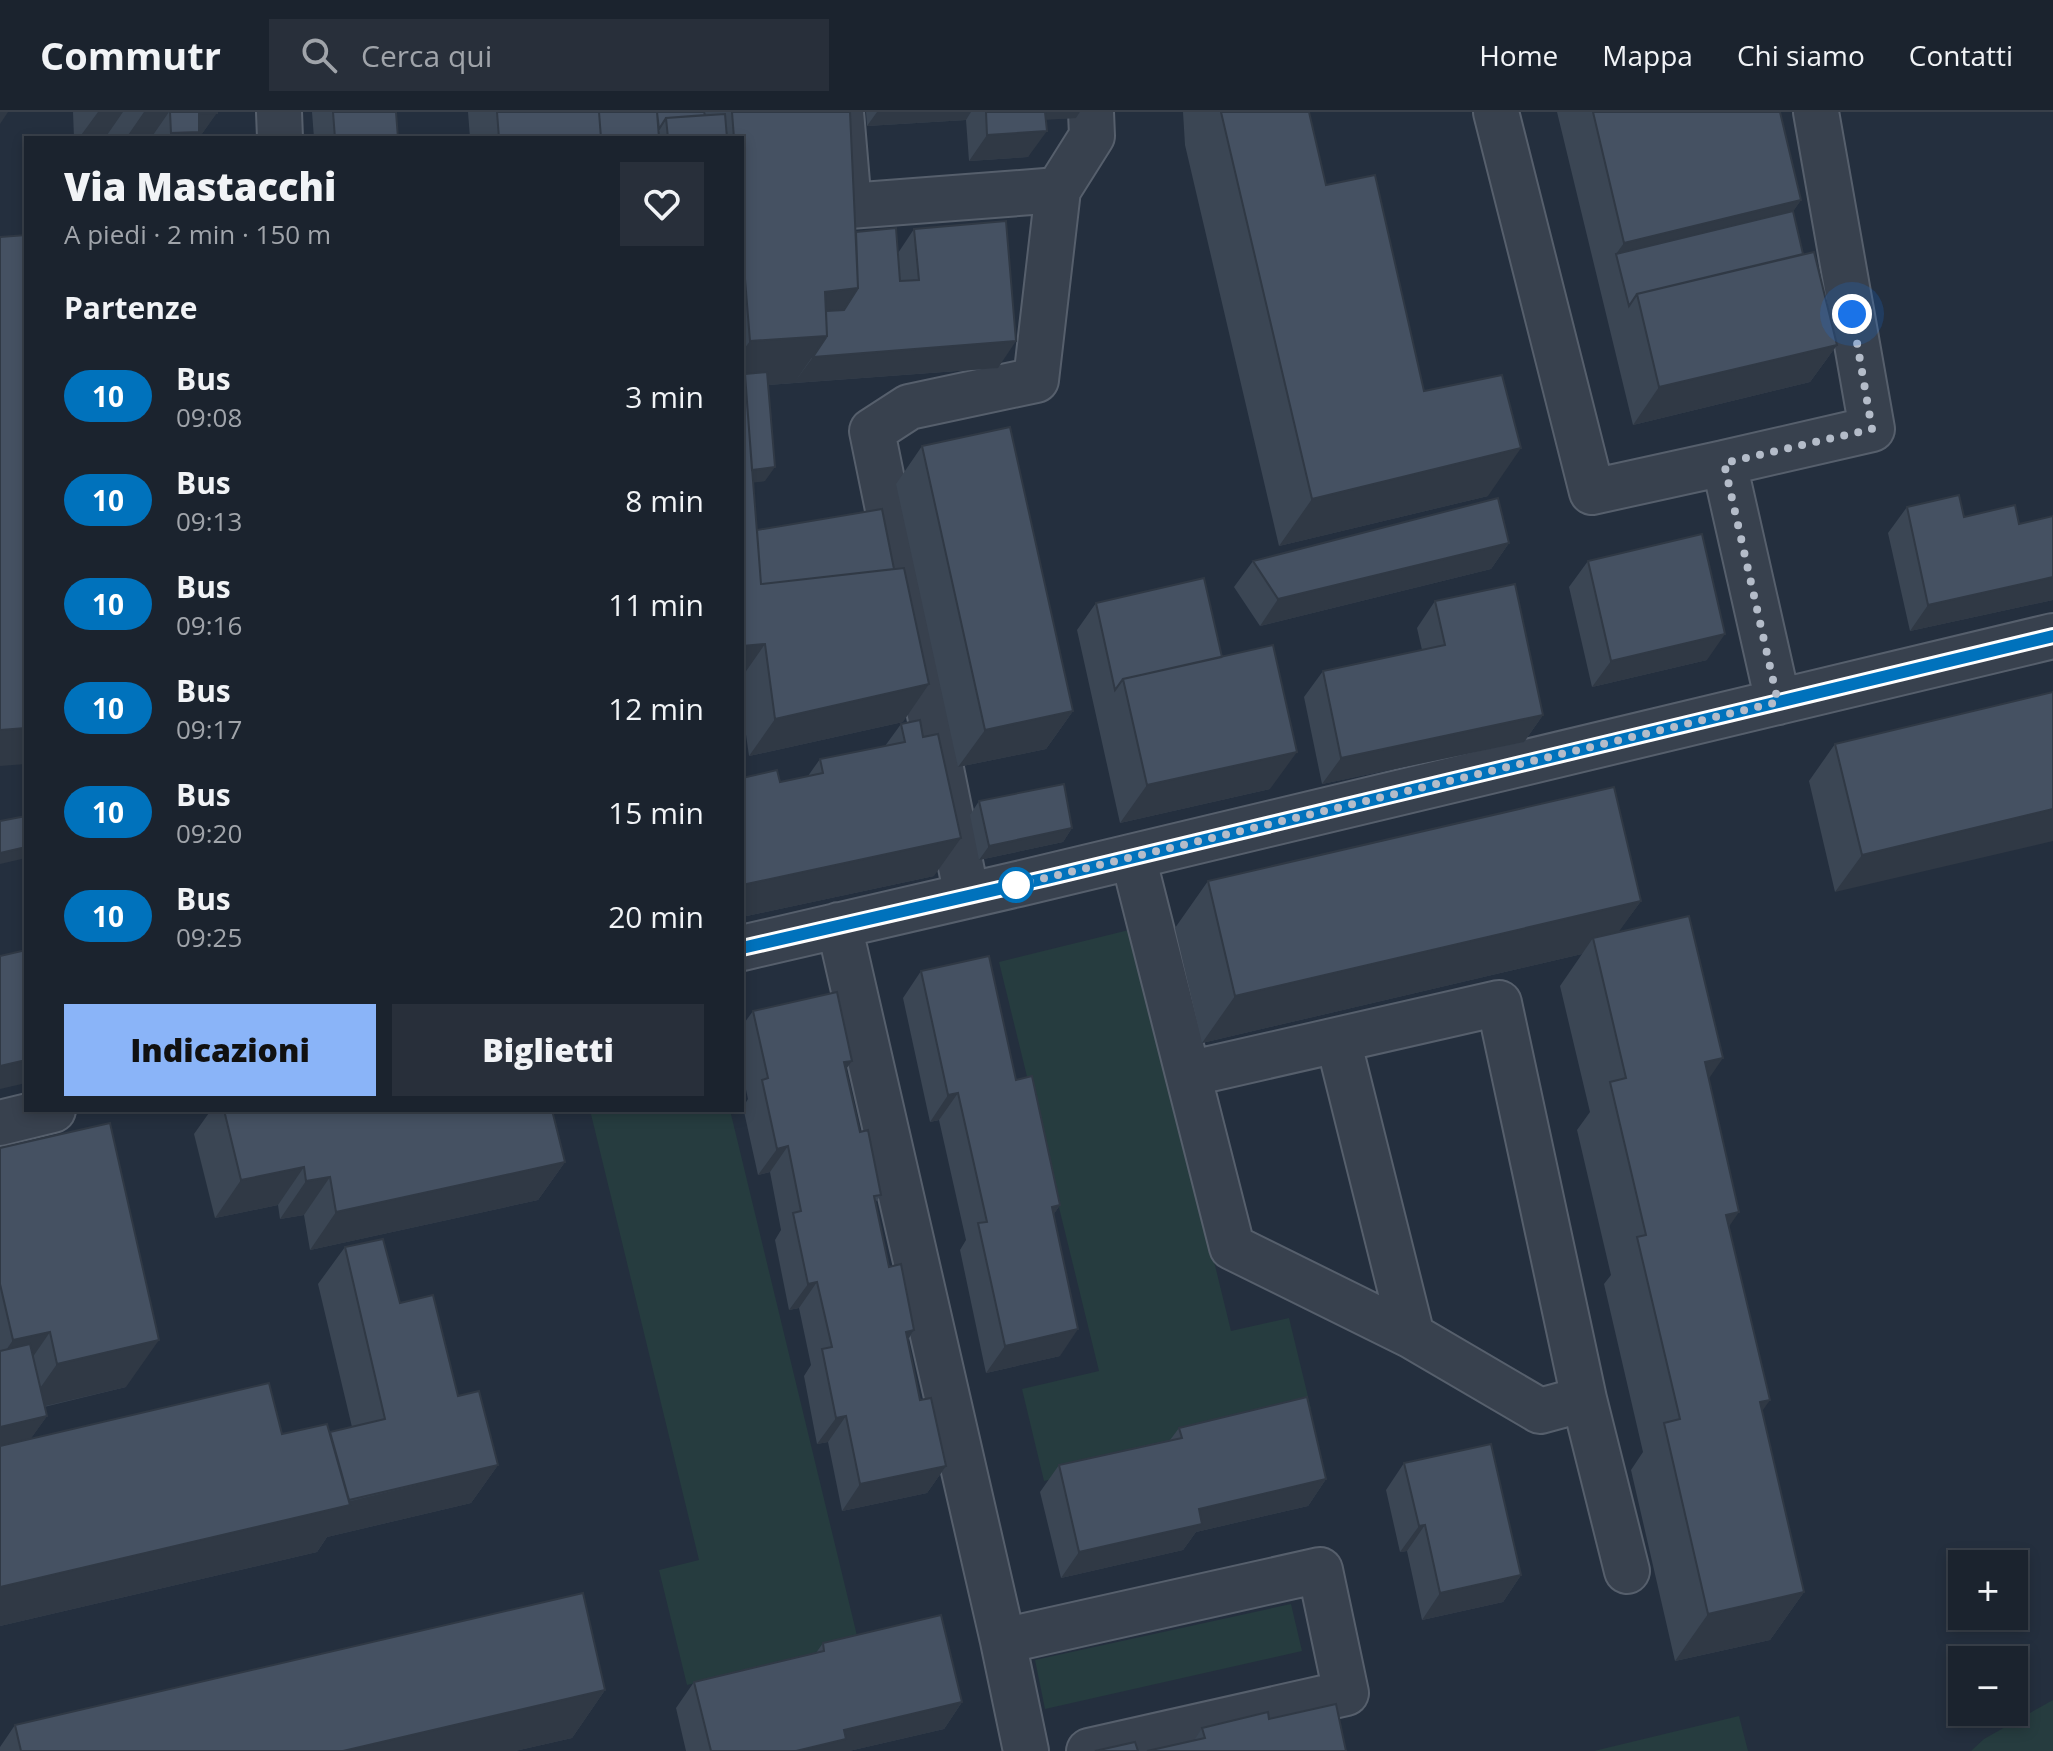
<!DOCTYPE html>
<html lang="it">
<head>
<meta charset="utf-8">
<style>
	:root { --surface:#1b232e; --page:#282f3a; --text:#f1f3f6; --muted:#a0a4aa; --line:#39404a; --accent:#8ab4f8 }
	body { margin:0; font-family:"Open Sans",sans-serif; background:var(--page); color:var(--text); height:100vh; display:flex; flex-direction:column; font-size:30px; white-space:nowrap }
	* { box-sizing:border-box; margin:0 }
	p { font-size:26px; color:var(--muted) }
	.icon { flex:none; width:44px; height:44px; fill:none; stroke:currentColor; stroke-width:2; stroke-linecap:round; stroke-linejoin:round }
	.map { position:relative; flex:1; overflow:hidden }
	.details { position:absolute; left:24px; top:24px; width:720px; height:976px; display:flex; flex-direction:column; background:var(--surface); border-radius:0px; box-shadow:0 4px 12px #0003,0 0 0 2px var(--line) }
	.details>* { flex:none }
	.badge { padding:0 16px; border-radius:26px; font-size:28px; line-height:52px }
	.buttons { position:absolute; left:1948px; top:1438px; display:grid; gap:16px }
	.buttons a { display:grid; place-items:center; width:80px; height:80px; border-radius:0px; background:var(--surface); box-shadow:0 4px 12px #0003,0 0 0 2px var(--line); font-size:40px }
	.you { position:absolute; width:40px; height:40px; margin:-20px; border:6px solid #fff; border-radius:50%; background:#1a73e8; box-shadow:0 0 0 12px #1a73e833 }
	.map>.badge { position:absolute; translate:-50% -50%; box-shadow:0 0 0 4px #fff }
	h2 { padding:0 40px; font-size:30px; line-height:72px }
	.round { display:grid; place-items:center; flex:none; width:84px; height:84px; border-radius:0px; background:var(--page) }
	.summary { display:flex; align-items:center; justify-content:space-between; height:136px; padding:0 40px }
	h1 { font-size:38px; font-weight:800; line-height:60px }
	.cta { display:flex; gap:16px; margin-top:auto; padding:16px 40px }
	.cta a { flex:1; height:92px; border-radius:0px; background:var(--accent); color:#111; font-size:32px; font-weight:800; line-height:92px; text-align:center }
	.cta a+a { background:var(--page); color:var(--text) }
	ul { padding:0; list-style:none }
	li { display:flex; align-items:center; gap:24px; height:104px; padding:0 40px }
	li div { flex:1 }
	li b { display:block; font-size:30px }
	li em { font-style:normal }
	li .badge { min-width:88px; font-weight:700; text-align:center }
	header { display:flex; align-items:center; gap:48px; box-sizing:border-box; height:112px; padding:0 40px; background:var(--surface); border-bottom:2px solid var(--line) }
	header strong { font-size:38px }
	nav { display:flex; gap:44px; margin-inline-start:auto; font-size:28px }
	.search { width:560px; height:72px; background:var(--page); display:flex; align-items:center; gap:20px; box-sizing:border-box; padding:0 28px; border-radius:0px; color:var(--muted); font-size:30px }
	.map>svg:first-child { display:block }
	.green { fill:#263c3f }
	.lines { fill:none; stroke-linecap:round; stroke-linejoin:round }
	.minor-casing { stroke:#565f6c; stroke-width:48 }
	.minor { stroke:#38414e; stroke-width:44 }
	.wall { fill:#3b4654 }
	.shaded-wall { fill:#303945 }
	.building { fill:#455162; stroke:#303945; stroke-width:2 }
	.line-casing { stroke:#fff; stroke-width:18 }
	.line { stroke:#0072bc; stroke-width:12 }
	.walk { stroke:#b4bcc9; stroke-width:8; stroke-dasharray:0 14.4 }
	.stop-dot { fill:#fff; stroke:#0072bc; stroke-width:4 }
</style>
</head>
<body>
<header>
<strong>Commutr</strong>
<div class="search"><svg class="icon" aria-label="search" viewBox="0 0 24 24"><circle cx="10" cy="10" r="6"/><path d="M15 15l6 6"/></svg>Cerca qui</div>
<nav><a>Home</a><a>Mappa</a><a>Chi siamo</a><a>Contatti</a></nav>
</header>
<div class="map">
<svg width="2053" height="1639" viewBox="0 0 2053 1639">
	<rect width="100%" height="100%" fill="#242f3e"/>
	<!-- green -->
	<path class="green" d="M 1133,817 L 1231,1219 L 1289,1206 L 1311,1297 L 1154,1335 L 1155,1343 L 1044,1369 L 1022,1277 L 1099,1259 L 999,850 Z
		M 590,998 L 730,998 L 859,1532 L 687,1573 L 659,1458 L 699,1448 Z
		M 1291,1492 L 1302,1539 L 1045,1597 L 1035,1548 Z
		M 2053,1588 L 2053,1639 L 1971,1639 L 1984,1627 Z
		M 1739,1604 L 1748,1639 L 1594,1639 Z"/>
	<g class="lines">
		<!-- minor casing -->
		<g class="minor-casing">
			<path id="minor" d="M 279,0 L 280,26
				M 841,0 L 849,94 L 1058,78 L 1036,268 L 909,295 L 872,319 L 967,784
				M 1496,0 L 1592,380 L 1724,351
				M 1058,78 L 1092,24 L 1091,0
				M 1778,590 L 1724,351 L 1872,317 L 1816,0
				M 1133,745 L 1188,962 L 1499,891 L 1584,1287 L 1540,1299 L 1412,1224 L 1232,1135 L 1188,962
				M 839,813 L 1003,1529 L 1320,1458 L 1346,1581 L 1089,1639
				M 742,836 L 1018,772 L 2053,524
				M 1338,928 L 1412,1224
				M 0,1011 L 53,998
				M 1584,1287 L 1627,1459
				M 1003,1529 L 1026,1639"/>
		</g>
		<!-- minor -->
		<use href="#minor" class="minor"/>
	</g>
	<!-- wall -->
	<path class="wall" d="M 73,0 L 217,0 L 199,26 L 74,26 Z
		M 312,0 L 396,0 L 398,26 L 314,26 Z
		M 468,0 L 850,0 L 856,120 L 898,141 L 914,117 L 998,256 L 768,273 L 765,369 L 753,370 L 757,418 L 903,610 L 749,644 L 742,594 L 742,26 L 470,26 Z
		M 866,0 L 1080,0 L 1076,6 L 1046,7 L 1028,45 L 969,49 L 966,8 L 867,14 Z
		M 1183,0 L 1309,0 L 1326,73 L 1424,279 L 1488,384 L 1279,434 L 1185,33 Z
		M 1557,0 L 1780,0 L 1801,88 L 1793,99 L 1803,142 L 1837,233 L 1810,270 L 1633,313 Z
		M 922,334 L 1073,599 L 1046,637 L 958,655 L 896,372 Z
		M 1907,395 L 1964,405 L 2019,412 L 2053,404 L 2053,488 L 1910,519 L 1888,421 Z
		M 1509,431 L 1491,457 L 1260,514 L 1234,475 L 1253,449 Z
		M 1588,449 L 1707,548 L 1592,575 L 1569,475 Z
		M 1435,489 L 1543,603 L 1524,630 L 1322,672 L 1304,585 L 1323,559 L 1422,538 L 1417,516 Z
		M 1096,491 L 1222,545 L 1270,677 L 1120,711 L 1077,518 Z
		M 2053,580 L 1835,780 L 1809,669 L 1835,632 Z
		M 901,612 L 934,764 L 742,805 L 742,666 L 780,670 L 808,664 L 820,647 L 885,634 Z
		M 979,689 L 1072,716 L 1063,730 L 979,748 L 970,703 Z
		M 1208,769 L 1641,789 L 1618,820 L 1709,967 L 1729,1115 L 1762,1299 L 1804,1480 L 1770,1528 L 1675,1549 L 1631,1358 L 1643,1340 L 1604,1172 L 1611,1163 L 1577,1018 L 1590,1000 L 1560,874 L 1582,842 L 1202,931 L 1175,816 Z
		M 921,859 L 1016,968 L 1060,1093 L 1053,1103 L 1060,1244 L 986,1261 L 960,1138 L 966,1128 L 939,1008 L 930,1010 L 903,886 Z
		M 753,899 L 846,957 L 860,1020 L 881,1083 L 875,1091 L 889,1155 L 914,1218 L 908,1228 L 920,1288 L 946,1354 L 927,1381 L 842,1399 L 828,1330 L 817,1332 L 804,1264 L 811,1253 L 799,1196 L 789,1198 L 775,1128 L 781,1118 L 770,1060 L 758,1063 L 743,995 L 748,987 L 742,959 L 742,914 Z
		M 211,998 L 552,998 L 565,1050 L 538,1088 L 310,1138 L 304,1103 L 280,1107 L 278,1093 L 215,1106 L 194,1022 Z
		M 0,1036 L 126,1275 L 44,1295 L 47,1304 L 31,1326 L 282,1322 L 330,1320 L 352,1315 L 318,1172 L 345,1135 L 400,1191 L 458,1284 L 498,1353 L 471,1391 L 327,1425 L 317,1440 L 0,1514 Z
		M 1179,1316 L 1326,1367 L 1308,1394 L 1196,1420 L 1183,1438 L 1061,1466 L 1040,1380 L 1059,1353 L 1170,1328 Z
		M 1404,1351 L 1521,1463 L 1503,1490 L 1422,1508 L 1407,1439 L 1400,1440 L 1386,1378 Z
		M 823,1531 L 962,1590 L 944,1617 L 849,1639 L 686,1639 L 676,1596 L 694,1570 L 816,1541 Z
		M 605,1578 L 572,1626 L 515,1639 L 0,1639 L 0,1635 L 15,1613 Z
		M 1269,1607 L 1194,1629 L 1202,1616 Z"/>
	<!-- shaded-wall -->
	<path class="shaded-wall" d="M 0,0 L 8,0 L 0,12 Z
		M 98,0 L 123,0 L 105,26 L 79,26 Z
		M 144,0 L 169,0 L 151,26 L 126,26 Z
		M 193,0 L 217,1 L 199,26 L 167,26 L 171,21 Z
		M 877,0 L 971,0 L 966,8 L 867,14 Z
		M 1032,0 L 1080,0 L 1076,6 L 1026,9 Z
		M 1047,19 L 1028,45 L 969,49 L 987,23 Z
		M 1801,88 L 1775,126 L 1616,142 L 1624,131 Z
		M 858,176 L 825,224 L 825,180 Z
		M 827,224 L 794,271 L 742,275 L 742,240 L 750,229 Z
		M 1016,229 L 998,256 L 794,271 L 813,245 Z
		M 1837,233 L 1810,270 L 1633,313 L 1659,275 Z
		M 1521,336 L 1488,384 L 1279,434 L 1312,387 Z
		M 775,355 L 765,369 L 742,372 L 742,360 Z
		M 1509,431 L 1491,457 L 1260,514 L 1278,487 Z
		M 2053,465 L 2053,488 L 1910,519 L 1928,493 Z
		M 1725,522 L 1707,548 L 1592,575 L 1611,549 Z
		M 765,532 L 742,565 L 742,534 Z
		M 929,572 L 903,610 L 749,644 L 775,607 Z
		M 1073,599 L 1046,637 L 958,655 L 985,618 Z
		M 1543,603 L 1524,630 L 1322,672 L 1341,646 Z
		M 26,616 L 26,652 L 0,654 L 0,618 Z
		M 1297,640 L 1270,677 L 1120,711 L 1147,673 Z
		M 2053,697 L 2053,729 L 1835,780 L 1862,743 Z
		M 1072,716 L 1063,730 L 979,748 L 989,734 Z
		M 961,726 L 934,764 L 742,805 L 742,773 Z
		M 26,735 L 26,746 L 0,752 L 0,741 Z
		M 1641,789 L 1607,836 L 1593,826 L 1582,842 L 1202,931 L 1235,884 Z
		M 1723,946 L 1690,994 L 1705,950 Z
		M 26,948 L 26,971 L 0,977 L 0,954 Z
		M 852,949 L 833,975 L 844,950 Z
		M 958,981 L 939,1008 L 930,1010 L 948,983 Z
		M 788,1034 L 770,1060 L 758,1063 L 777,1037 Z
		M 565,1050 L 538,1088 L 310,1138 L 336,1100 Z
		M 304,1055 L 278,1093 L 215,1106 L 241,1068 Z
		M 330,1065 L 304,1103 L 280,1107 L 306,1069 Z
		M 1060,1093 L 1042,1120 L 1052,1095 Z
		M 1739,1100 L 1706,1148 L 1726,1103 Z
		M 817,1170 L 799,1196 L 789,1198 L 808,1172 Z
		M 1078,1217 L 1060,1244 L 986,1261 L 1005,1234 Z
		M 914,1218 L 896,1245 L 906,1220 Z
		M 50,1220 L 17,1268 L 0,1247 L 13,1228 Z
		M 159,1228 L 126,1275 L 24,1299 L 57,1252 Z
		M 1770,1288 L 1737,1335 L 1760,1290 Z
		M 47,1304 L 20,1342 L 0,1347 L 0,1315 Z
		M 846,1304 L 828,1330 L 817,1332 L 836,1306 Z
		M 498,1353 L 471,1391 L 327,1425 L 317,1440 L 0,1514 L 0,1475 Z
		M 946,1354 L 927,1381 L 842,1399 L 860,1372 Z
		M 1326,1367 L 1308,1394 L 1196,1420 L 1183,1438 L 1061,1466 L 1079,1440 L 1199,1397 Z
		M 1425,1413 L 1407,1439 L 1400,1440 L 1419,1414 Z
		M 1521,1463 L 1503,1490 L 1422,1508 L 1440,1481 Z
		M 1804,1480 L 1770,1528 L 1675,1549 L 1708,1502 Z
		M 605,1578 L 572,1626 L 515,1639 L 343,1639 Z
		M 962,1590 L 944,1617 L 849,1639 L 796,1639 L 844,1618 Z"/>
	<!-- building -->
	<path class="building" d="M 170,0 L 217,0 L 217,1 L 199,2 L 199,20 L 171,21 Z
		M 333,0 L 396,0 L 398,26 L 335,26 Z
		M 497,0 L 599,0 L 601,26 L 499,26 Z
		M 599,0 L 657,0 L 659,26 L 601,26 Z
		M 657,0 L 704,0 L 705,3 L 666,6 L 659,17 Z
		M 732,0 L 850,0 L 858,176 L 825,180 L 827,224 L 750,229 L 742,130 L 742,26 L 734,26 Z
		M 986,0 L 1045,0 L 1047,19 L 987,23 Z
		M 1221,0 L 1309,0 L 1326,73 L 1375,63 L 1424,279 L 1502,263 L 1521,336 L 1312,387 Z
		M 1593,0 L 1780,0 L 1801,88 L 1624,131 Z
		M 725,2 L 727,26 L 668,26 L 666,6 Z
		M 1793,99 L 1803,142 L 1637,182 L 1629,194 L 1616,142 Z
		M 1006,109 L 1016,229 L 813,245 L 827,224 L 826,199 L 844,198 L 858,176 L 856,120 L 896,116 L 900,169 L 919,168 L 914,117 Z
		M 26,123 L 26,616 L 0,618 L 0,125 Z
		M 1814,140 L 1837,233 L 1659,275 L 1637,182 Z
		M 742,226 L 761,472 L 904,456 L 929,572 L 775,607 L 765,532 L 742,534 Z
		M 767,260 L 775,355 L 752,358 L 745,262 Z
		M 1010,315 L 1073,599 L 985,618 L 922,334 Z
		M 1959,383 L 1964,405 L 2015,393 L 2019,412 L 2053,404 L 2053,465 L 1928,493 L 1907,395 Z
		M 1498,386 L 1509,431 L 1278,487 L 1253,449 Z
		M 882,397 L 894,457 L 761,472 L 757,418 Z
		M 1702,422 L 1725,522 L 1611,549 L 1588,449 Z
		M 1204,466 L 1222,545 L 1123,567 L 1115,578 L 1096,491 Z
		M 1515,472 L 1543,603 L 1341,646 L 1323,559 L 1445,533 L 1435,489 Z
		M 1273,533 L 1297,640 L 1147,673 L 1123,567 Z
		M 2053,580 L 2053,697 L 1862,743 L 1835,632 Z
		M 920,608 L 923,625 L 938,622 L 961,726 L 742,773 L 742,666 L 777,658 L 780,670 L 823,661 L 820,647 L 905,630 L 901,612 Z
		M 1064,672 L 1072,716 L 989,734 L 979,689 Z
		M 1614,675 L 1641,789 L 1235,884 L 1208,769 Z
		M 26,704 L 26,735 L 0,741 L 0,709 Z
		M 1689,804 L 1723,946 L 1705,950 L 1739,1100 L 1726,1103 L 1770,1288 L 1760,1290 L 1804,1480 L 1708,1502 L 1664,1311 L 1680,1307 L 1637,1125 L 1646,1123 L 1610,970 L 1626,966 L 1593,826 Z
		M 26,838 L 26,948 L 0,954 L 0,844 Z
		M 989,844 L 1016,968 L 1032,964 L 1060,1093 L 1052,1095 L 1078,1217 L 1005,1234 L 978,1111 L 987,1110 L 958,981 L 948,983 L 921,859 Z
		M 837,880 L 852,949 L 844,950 L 860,1020 L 868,1018 L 881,1083 L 874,1084 L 889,1155 L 901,1152 L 914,1218 L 906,1220 L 920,1288 L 931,1286 L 946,1354 L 860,1372 L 846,1304 L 836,1306 L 822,1237 L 832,1235 L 817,1170 L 808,1172 L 793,1101 L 801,1099 L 788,1034 L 777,1037 L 762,968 L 768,966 L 753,899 Z
		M 224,998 L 552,998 L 565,1050 L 336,1100 L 330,1065 L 306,1069 L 304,1055 L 241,1068 Z
		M 110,1011 L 159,1228 L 57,1252 L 50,1220 L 13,1228 L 0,1172 L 0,1036 Z
		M 383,1127 L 400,1191 L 433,1183 L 458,1284 L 479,1279 L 498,1353 L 349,1388 L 330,1320 L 385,1307 L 345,1135 Z
		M 30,1232 L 47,1304 L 0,1315 L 0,1239 Z
		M 269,1271 L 282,1322 L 327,1312 L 350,1393 L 0,1475 L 0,1334 Z
		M 1307,1285 L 1326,1367 L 1199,1397 L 1202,1412 L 1079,1440 L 1059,1353 L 1182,1326 L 1179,1316 Z
		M 1491,1332 L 1521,1463 L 1440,1481 L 1425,1413 L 1419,1414 L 1404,1351 Z
		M 583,1481 L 605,1578 L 343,1639 L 21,1639 L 15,1613 Z
		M 941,1503 L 962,1590 L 844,1618 L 846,1627 L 796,1639 L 711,1639 L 694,1570 L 824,1539 L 823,1531 Z
		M 1336,1592 L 1346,1639 L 1147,1639 L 1205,1626 L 1202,1616 L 1268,1600 L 1269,1607 Z
		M 1135,1630 L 1138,1639 L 1095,1639 Z"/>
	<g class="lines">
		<!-- line casing -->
		<g class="line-casing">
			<path id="line" d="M 742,836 L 1047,766 L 2053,524"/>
		</g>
		<!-- line -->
		<use href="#line" class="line"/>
		<!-- walk -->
		<path class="walk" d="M 1016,773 L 1778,590 L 1724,351 L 1872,317 L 1852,202"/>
	</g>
	<!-- markers -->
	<circle class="stop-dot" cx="1016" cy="773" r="16"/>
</svg>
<div class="buttons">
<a>+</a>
<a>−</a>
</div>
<div class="you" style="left:1852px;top:202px"></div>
<section class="details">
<div class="summary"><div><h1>Via Mastacchi</h1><p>A piedi · 2 min · 150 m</p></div><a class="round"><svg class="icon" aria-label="heart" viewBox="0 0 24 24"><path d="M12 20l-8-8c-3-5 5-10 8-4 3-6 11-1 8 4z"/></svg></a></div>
<h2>Partenze</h2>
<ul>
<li><span class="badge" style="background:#0072bc;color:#fff">10</span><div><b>Bus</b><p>09:08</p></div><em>3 min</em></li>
<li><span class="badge" style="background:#0072bc;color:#fff">10</span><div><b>Bus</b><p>09:13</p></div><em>8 min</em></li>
<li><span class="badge" style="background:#0072bc;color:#fff">10</span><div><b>Bus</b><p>09:16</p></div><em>11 min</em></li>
<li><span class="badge" style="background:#0072bc;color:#fff">10</span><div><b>Bus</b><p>09:17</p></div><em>12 min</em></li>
<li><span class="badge" style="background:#0072bc;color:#fff">10</span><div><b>Bus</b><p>09:20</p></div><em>15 min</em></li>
<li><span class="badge" style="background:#0072bc;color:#fff">10</span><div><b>Bus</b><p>09:25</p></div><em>20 min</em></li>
</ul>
<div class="cta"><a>Indicazioni</a><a>Biglietti</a></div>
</section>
</div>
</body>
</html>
